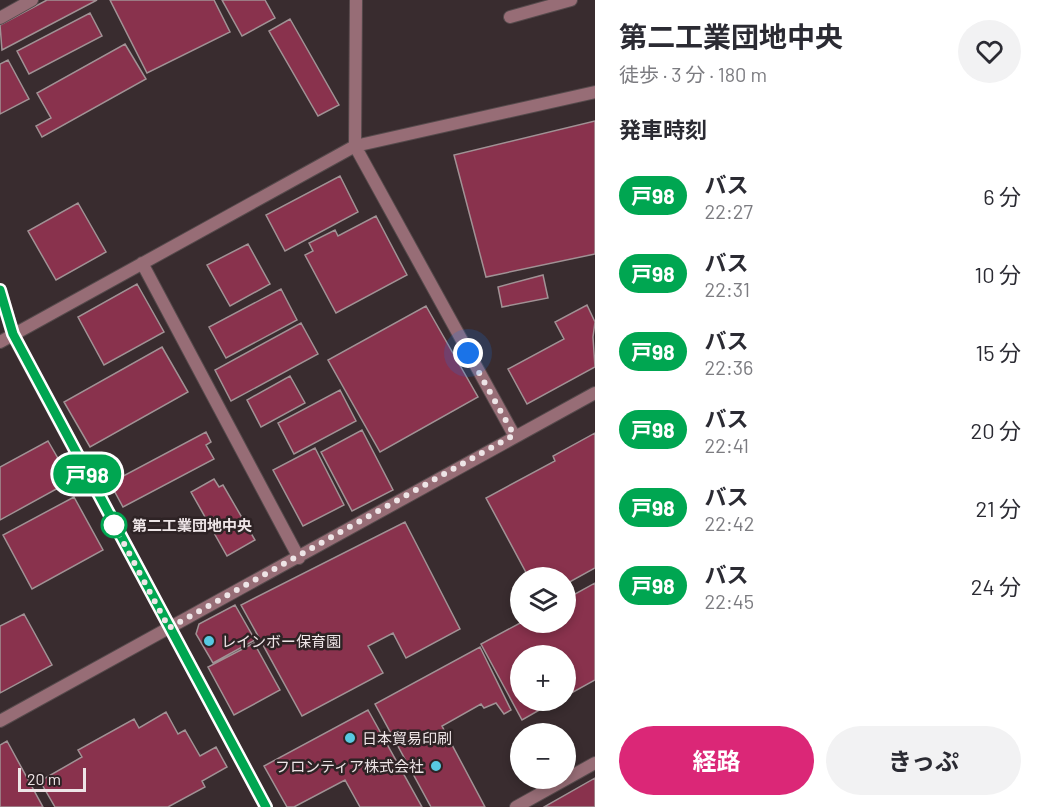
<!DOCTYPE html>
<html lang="ja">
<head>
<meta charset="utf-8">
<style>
	:root { --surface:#fff; --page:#f2f2f3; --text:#2b2b33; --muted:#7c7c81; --accent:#db2777 }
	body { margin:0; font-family:Barlow,"Noto Sans JP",sans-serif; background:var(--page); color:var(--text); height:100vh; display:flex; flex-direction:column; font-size:22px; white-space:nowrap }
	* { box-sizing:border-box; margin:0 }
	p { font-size:20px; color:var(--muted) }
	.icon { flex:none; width:33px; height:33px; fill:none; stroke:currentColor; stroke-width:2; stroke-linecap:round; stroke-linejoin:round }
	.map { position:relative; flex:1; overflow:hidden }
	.details { display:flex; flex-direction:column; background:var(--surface); width:450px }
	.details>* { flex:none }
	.badge { padding:0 12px; border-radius:20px; font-size:21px; line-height:39px }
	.fabs { position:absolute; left:510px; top:567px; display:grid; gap:12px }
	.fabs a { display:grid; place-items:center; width:66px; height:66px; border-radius:50%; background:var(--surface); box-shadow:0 3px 9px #0003; font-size:30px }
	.scale { position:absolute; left:18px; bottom:15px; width:68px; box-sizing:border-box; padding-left:6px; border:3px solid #eee5e7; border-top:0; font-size:16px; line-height:21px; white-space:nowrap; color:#eee5e7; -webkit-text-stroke:4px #2e2325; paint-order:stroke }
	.you { position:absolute; width:30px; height:30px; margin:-15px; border:4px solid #fff; border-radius:50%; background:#1a73e8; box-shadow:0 0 0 9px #1a73e833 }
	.map>.badge { position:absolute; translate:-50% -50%; box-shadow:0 0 0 3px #fff }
	h2 { padding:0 24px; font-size:22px; line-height:54px }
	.round { display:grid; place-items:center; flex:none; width:63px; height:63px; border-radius:32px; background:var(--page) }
	.overview { display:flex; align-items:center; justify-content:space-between; height:102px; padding:0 24px }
	h1 { font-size:28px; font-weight:700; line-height:45px }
	.action { display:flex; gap:12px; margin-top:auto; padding:12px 24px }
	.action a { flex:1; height:69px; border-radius:36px; background:var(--accent); color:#fff; font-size:24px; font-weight:700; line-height:69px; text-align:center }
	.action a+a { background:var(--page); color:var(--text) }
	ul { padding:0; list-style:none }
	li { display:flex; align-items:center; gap:18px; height:78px; padding:0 24px }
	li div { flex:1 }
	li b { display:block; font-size:22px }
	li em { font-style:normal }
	li .badge { min-width:66px; font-weight:700; text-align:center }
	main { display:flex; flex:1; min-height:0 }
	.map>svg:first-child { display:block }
	.building { fill:#89324d; stroke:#a19295; stroke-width:1.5 }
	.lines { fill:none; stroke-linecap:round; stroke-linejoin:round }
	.minor-casing { stroke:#564a4c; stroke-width:14 }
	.minor { stroke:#976d76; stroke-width:12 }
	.line-casing { stroke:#fff; stroke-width:14 }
	.line { stroke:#00a651; stroke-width:9 }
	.walk { stroke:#eee5e7; stroke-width:6; stroke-dasharray:0 10.8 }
	.stop-dot { fill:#fff; stroke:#00a651; stroke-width:3 }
	.poi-dot { fill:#57c9e2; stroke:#2e2325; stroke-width:2 }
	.labels { text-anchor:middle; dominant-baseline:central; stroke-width:5; stroke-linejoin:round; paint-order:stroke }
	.stop-label { font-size:15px; font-weight:bold; fill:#eee5e7; stroke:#2e2325; text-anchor:start }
	.poi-label { font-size:15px; fill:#eee5e7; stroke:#2e2325; text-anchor:start }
</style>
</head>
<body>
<main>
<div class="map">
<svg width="595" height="807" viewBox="0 0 595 807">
	<rect width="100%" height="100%" fill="#392c2f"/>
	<!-- building -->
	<path class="building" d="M 47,0 L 97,0 L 2,50 L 0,25 Z
		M 110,0 L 214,0 L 230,32 L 147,73 Z
		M 222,0 L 265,0 L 275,18 L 242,36 Z
		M 90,13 L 102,36 L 29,74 L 17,51 Z
		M 290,19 L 339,105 L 318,116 L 269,31 Z
		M 125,44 L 146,79 L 42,137 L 36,126 L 51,118 L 37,93 Z
		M 8,60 L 29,99 L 0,114 L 0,64 Z
		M 595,121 L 595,254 L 486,277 L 454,155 Z
		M 340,176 L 358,212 L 285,251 L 266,215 Z
		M 78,203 L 106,252 L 56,280 L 28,231 Z
		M 376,216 L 407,275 L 336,313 L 305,255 L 313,251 L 309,243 L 335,230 L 338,236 Z
		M 248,244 L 270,284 L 230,306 L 207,265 Z
		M 543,275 L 548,298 L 502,307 L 498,287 Z
		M 137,284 L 164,332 L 104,365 L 78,317 Z
		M 281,289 L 297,320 L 226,358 L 209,327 Z
		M 587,305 L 595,322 L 593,337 L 595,367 L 527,404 L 508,369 L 564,339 L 555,322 Z
		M 426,306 L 478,397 L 380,452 L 328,360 Z
		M 301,323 L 318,354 L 231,401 L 215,370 Z
		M 162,347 L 188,392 L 90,447 L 64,402 Z
		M 290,376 L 305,403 L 261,427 L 247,400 Z
		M 340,390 L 356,421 L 294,454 L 278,423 Z
		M 362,430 L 393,490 L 352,511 L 321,452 Z
		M 206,432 L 211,442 L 206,445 L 214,459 L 123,507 L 110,483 Z
		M 595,433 L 595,568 L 566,584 L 566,578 L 529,578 L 486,498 L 555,461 L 553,456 Z
		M 48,441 L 71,481 L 0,520 L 0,467 Z
		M 315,448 L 344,505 L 303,526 L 273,470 Z
		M 214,479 L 219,487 L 223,485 L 255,540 L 227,556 L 191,492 Z
		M 74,497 L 103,550 L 32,589 L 3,535 Z
		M 405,522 L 460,629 L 406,658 L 393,633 L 368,646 L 383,673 L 302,716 L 241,605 Z
		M 595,583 L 595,680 L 566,696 L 566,656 L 520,656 L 520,700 L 557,700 L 522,720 L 481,644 L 522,622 L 566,622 L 566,599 Z
		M 235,605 L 255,640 L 213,663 L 196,634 L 199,624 Z
		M 24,614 L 52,665 L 0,693 L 0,626 Z
		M 254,643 L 280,690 L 234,715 L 208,667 Z
		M 480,647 L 511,710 L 504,714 L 496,703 L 484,708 L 481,704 L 442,726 L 485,807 L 431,807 L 375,704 Z
		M 368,710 L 422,807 L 360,807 L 345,780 L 294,807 L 287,807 L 264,766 Z
		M 166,712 L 178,734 L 185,730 L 200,756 L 216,747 L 227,767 L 202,781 L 205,787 L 168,807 L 55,807 L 40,781 L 82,757 L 78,750 L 134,719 L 139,728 Z
		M 7,741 L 43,807 L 0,807 L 0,745 Z
		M 595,778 L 595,807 L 544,807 Z"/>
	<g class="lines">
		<!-- minor casing -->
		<g class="minor-casing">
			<path id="minor" d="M 356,0 L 355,146 L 514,435
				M 510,17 L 571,0
				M 0,18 L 32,0
				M 142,263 L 299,558
				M 0,290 L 13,335 L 266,807
				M 0,342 L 355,146 L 595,92
				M 0,721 L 595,393
				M 516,807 L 595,763"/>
		</g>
		<!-- minor -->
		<use href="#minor" class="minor"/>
	</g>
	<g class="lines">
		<!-- line casing -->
		<g class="line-casing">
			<path id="line" d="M 0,290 L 13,334 L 266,807"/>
		</g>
		<!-- line -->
		<use href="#line" class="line"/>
		<!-- walk -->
		<path class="walk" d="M 114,525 L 169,628 L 514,435 L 468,353"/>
	</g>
	<!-- markers -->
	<circle class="stop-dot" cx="114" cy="525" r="12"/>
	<g class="poi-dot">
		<circle cx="209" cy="641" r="6"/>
		<circle cx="350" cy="738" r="6"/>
		<circle cx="436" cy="766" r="6"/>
	</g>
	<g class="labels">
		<!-- stop labels -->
		<g class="stop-label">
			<text x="132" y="525">第二工業団地中央</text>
		</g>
		<!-- poi labels -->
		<g class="poi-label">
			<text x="221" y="641">レインボー保育園</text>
			<text x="362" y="738">日本貿易印刷</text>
			<text x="424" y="766" text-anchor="end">フロンティア株式会社</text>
		</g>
	</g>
</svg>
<div class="fabs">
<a><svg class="icon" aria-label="layers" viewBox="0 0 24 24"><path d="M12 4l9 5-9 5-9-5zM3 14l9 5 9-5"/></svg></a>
<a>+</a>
<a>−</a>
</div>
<div class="scale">20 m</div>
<div class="you" style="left:468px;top:353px"></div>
<b class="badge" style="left:87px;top:474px;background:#00a651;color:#fff">戸98</b>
</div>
<section class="details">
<div class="overview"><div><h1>第二工業団地中央</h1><p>徒歩 · 3 分 · 180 m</p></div><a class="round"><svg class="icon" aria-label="heart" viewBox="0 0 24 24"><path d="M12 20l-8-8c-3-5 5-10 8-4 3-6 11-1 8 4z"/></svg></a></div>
<h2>発車時刻</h2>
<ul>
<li><span class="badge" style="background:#00a651;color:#fff">戸98</span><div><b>バス</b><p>22:27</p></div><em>6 分</em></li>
<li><span class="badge" style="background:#00a651;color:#fff">戸98</span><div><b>バス</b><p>22:31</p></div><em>10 分</em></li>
<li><span class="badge" style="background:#00a651;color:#fff">戸98</span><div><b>バス</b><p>22:36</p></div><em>15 分</em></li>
<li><span class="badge" style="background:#00a651;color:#fff">戸98</span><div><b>バス</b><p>22:41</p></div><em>20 分</em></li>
<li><span class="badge" style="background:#00a651;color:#fff">戸98</span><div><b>バス</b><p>22:42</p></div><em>21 分</em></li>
<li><span class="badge" style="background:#00a651;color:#fff">戸98</span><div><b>バス</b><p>22:45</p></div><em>24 分</em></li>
</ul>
<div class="action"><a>経路</a><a>きっぷ</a></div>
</section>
</main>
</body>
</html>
